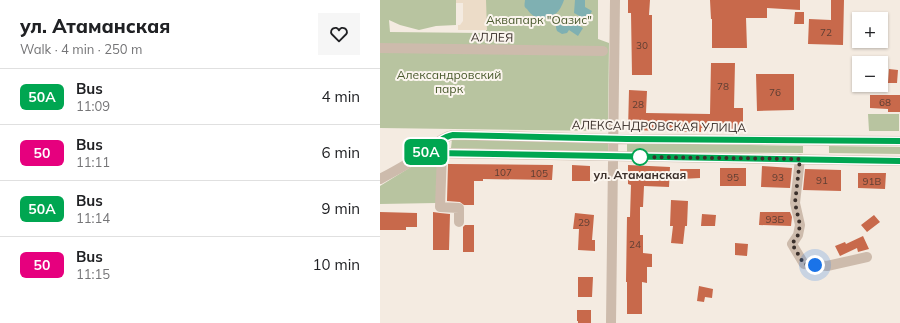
<!DOCTYPE html>
<html lang="en">
<head>
<meta charset="utf-8">
<style>
	:root { --surface:#fff; --page:#f6f6f6; --text:#202124; --muted:#757577; --line:#e0e0e0 }
	body { margin:0; font-family:Mulish,sans-serif; background:var(--page); color:var(--text); height:100vh; display:flex; flex-direction:column; font-size:15px; white-space:nowrap }
	* { box-sizing:border-box; margin:0 }
	p { font-size:13px; color:var(--muted) }
	.icon { flex:none; width:22px; height:22px; fill:none; stroke:currentColor; stroke-width:2; stroke-linecap:round; stroke-linejoin:round }
	.map { position:relative; flex:1; overflow:hidden }
	.panel { display:flex; flex-direction:column; background:var(--surface); width:380px }
	.panel>* { flex:none }
	.badge { padding:0 8px; border-radius:6px; font-size:14px; line-height:26px }
	.tools { position:absolute; left:472px; top:12px; display:grid; gap:8px }
	.tools a { display:grid; place-items:center; width:36px; height:36px; border-radius:0px; background:var(--surface); box-shadow:0 1px 3px #0004; font-size:20px }
	.you { position:absolute; width:20px; height:20px; margin:-10px; border:3px solid #fff; border-radius:50%; background:#1a73e8; box-shadow:0 0 0 6px #1a73e833 }
	.map>.badge { position:absolute; translate:-50% -50%; box-shadow:0 0 0 2px #fff }
	.round { display:grid; place-items:center; flex:none; width:42px; height:42px; border-radius:0px; background:var(--page) }
	.summary { display:flex; align-items:center; justify-content:space-between; height:68px; padding:0 20px }
	h1 { font-size:19px; font-weight:800; line-height:30px }
	ul { padding:0; list-style:none }
	li { display:flex; align-items:center; gap:12px; height:56px; padding:0 20px; border-top:1px solid var(--line) }
	li div { flex:1 }
	li b { display:block; font-size:15px }
	li em { font-style:normal }
	li .badge { min-width:44px; font-weight:700; text-align:center }
	main { display:flex; flex:1; min-height:0 }
	.map>svg:first-child { display:block }
	.green { fill:#b8c4a0 }
	.plaza { fill:#ecdcc8 }
	.water { fill:#7fb0b2 }
	.building { fill:#c8694b }
	.lines { fill:none; stroke-linecap:round; stroke-linejoin:round }
	.minor { stroke:#cdbbac; stroke-width:10 }
	.line-casing { stroke:#fff; stroke-width:9 }
	.line { stroke:#00a651; stroke-width:6 }
	.walk { stroke:#3b302b; stroke-width:4; stroke-dasharray:0 7.2 }
	.stop-dot { fill:#fff; stroke:#00a651; stroke-width:2 }
	.labels { text-anchor:middle; dominant-baseline:central; stroke-width:4; stroke-linejoin:round; paint-order:stroke }
	.number-label { font-size:10px; fill:#5e3e33 }
	.park-label { font-size:12px; fill:#4a5a2e; stroke:#fbf5ee }
	.street-label { font-size:12px; fill:#3b302b; stroke:#fbf5ee }
	.stop-label { font-size:12px; font-weight:bold; fill:#3b302b; stroke:#fbf5ee }
</style>
</head>
<body>
<main>
<section class="panel">
<div class="summary"><div><h1>ул. Атаманская</h1><p>Walk · 4 min · 250 m</p></div><a class="round"><svg class="icon" aria-label="heart" viewBox="0 0 24 24"><path d="M12 20l-8-8c-3-5 5-10 8-4 3-6 11-1 8 4z"/></svg></a></div>
<ul>
<li><span class="badge" style="background:#00a651;color:#fff">50А</span><div><b>Bus</b><p>11:09</p></div><em>4 min</em></li>
<li><span class="badge" style="background:#e6007e;color:#fff">50</span><div><b>Bus</b><p>11:11</p></div><em>6 min</em></li>
<li><span class="badge" style="background:#00a651;color:#fff">50А</span><div><b>Bus</b><p>11:14</p></div><em>9 min</em></li>
<li><span class="badge" style="background:#e6007e;color:#fff">50</span><div><b>Bus</b><p>11:15</p></div><em>10 min</em></li>
</ul>
</section>
<div class="map">
<svg width="520" height="323" viewBox="0 0 520 323">
	<rect width="100%" height="100%" fill="#f4ebe1"/>
	<!-- green -->
	<path class="green" d="M 0,0 L 76,0 L 76,25 L 56,26 L 39,30 L 20,25 L 9,20 L 10,32 L 102,33 L 106,37 L 106,0 L 218,0 L 218,39 L 229,43 L 228,131 L 0,128 Z
		M 488,114 L 519,114 L 519,131 L 489,131 Z
		M 72,139 L 228,143 L 228,152 L 71,148 Z
		M 247,143 L 423,146 L 423,153 L 247,152 Z
		M 449,146 L 520,147 L 520,154 L 449,153 Z
		M 47,157 L 59,160 L 56,203 L 0,204 L 0,186 Z"/>
	<!-- plaza -->
	<path class="plaza" d="M 76,0 L 106,0 L 107,30 L 78,30 L 78,25 L 80,25 L 83,21 L 83,3 L 76,3 Z"/>
	<!-- water -->
	<path class="water" d="M 145,0 L 184,0 C 182,5 180,11 175,14 C 165,21 154,20 147,9 C 146,8 145,8 145,7 C 144,6 145,1 145,0 Z
		M 195,0 L 205,0 L 205,7 L 212,11 L 207,20 L 194,13 Z
		M 183,18 L 187,19 L 203,28 L 198,36 L 189,30 L 187,33 L 182,34 L 177,31 C 175,26 176,22 180,19 Z"/>
	<!-- building -->
	<path class="building" d="M 248,0 L 270,0 L 269,15 L 272,15 L 272,75 L 252,75 L 251,13 L 248,13 Z
		M 330,0 L 420,0 L 420,10 L 387,8 L 387,18 L 366,18 L 367,48 L 332,48 L 332,19 L 331,19 Z
		M 451,0 L 464,0 L 463,45 L 428,44 L 429,19 L 451,20 Z
		M 415,12 L 424,12 L 424,24 L 414,24 Z
		M 331,63 L 355,63 L 354,108 L 363,108 L 363,129 L 321,128 L 321,132 L 248,130 L 249,90 L 267,91 L 266,113 L 330,114 Z
		M 509,69 L 518,70 L 517,83 L 508,83 Z
		M 376,74 L 414,74 L 414,110 L 377,111 Z
		M 490,95 L 520,95 L 520,112 L 508,112 L 508,109 L 490,108 Z
		M 68,164 L 173,165 L 172,180 L 103,179 L 103,181 L 94,181 L 94,205 L 84,205 L 80,202 L 67,201 Z
		M 192,165 L 210,166 L 210,181 L 192,181 Z
		M 248,165 L 290,167 L 289,187 L 264,186 L 263,207 L 260,207 L 260,235 L 263,235 L 263,253 L 272,254 L 272,267 L 267,267 L 267,283 L 262,282 L 262,314 L 247,314 L 247,282 L 246,282 L 247,217 L 250,217 L 251,185 L 248,184 Z
		M 382,166 L 412,168 L 410,188 L 381,187 Z
		M 340,168 L 366,168 L 366,186 L 340,186 Z
		M 300,169 L 320,169 L 320,178 L 301,179 Z
		M 425,169 L 461,170 L 461,191 L 423,190 Z
		M 478,173 L 506,173 L 505,189 L 478,188 Z
		M 291,200 L 308,201 L 307,226 L 305,226 L 303,244 L 291,243 L 293,226 L 290,226 Z
		M 0,212 L 37,213 L 37,227 L 26,227 L 26,230 L 0,230 Z
		M 53,212 L 60,213 L 70,214 L 69,250 L 53,250 Z
		M 380,212 L 410,212 L 412,217 L 411,226 L 379,225 Z
		M 195,213 L 214,215 L 212,240 L 215,240 L 215,251 L 198,250 L 199,229 L 193,229 Z
		M 322,214 L 336,215 L 335,226 L 321,226 Z
		M 494,215 L 500,222 L 487,232 L 481,225 Z
		M 85,225 L 94,225 L 94,252 L 83,252 L 83,227 Z
		M 483,236 L 489,249 L 478,252 L 477,248 L 460,256 L 455,246 L 465,242 L 466,244 Z
		M 355,243 L 368,244 L 367,256 L 355,255 Z
		M 198,277 L 213,277 L 212,297 L 198,297 Z
		M 319,286 L 333,289 L 332,298 L 325,297 L 324,302 L 317,301 Z
		M 197,310 L 211,310 L 211,323 L 198,323 L 198,321 L 197,321 Z"/>
	<g class="lines">
		<!-- minor -->
		<path class="minor" d="M 0,48 L 223,51
			M 62,153 L 60,207 L 79,208 L 79,222
			M 44,154 L 53,153 L 520,161
			M 420,159 L 415,203 L 420,225 L 418,235 L 412,244 L 424,264 L 447,266 L 487,257
			M 0,179 C 15,171 30,163 44,153 C 54,147 61,137 73,135 L 233,139 L 520,141
			M 231,323 L 235,0"/>
	</g>
	<g class="lines">
		<!-- line casing -->
		<g class="line-casing">
			<path id="line" d="M 520,141 L 247,139 L 73,135 C 62,137 53,146 44,154 L 53,153 L 520,161"/>
		</g>
		<!-- line -->
		<use href="#line" class="line"/>
		<!-- walk -->
		<path class="walk" d="M 260,157 L 420,159 L 415,203 L 420,225 L 418,235 L 412,244 L 424,264 L 435,265"/>
	</g>
	<!-- markers -->
	<circle class="stop-dot" cx="260" cy="157" r="8"/>
	<g class="labels">
		<!-- number labels -->
		<g class="number-label">
			<text x="446" y="32">72</text>
			<text x="262" y="45">30</text>
			<text x="343" y="86">78</text>
			<text x="395" y="92">76</text>
			<text x="505" y="102">68</text>
			<text x="258" y="104">28</text>
			<text x="123" y="172">107</text>
			<text x="159" y="173">105</text>
			<text x="353" y="177">95</text>
			<text x="398" y="177">93</text>
			<text x="442" y="180">91</text>
			<text x="492" y="181">91В</text>
			<text x="395" y="219">93Б</text>
			<text x="204" y="222">29</text>
			<text x="255" y="244">24</text>
		</g>
		<!-- park labels -->
		<g class="park-label">
			<text x="159" y="19">Аквапарк "Оазис"</text>
			<text x="69" y="74">Александровский<tspan x="69" dy="14">парк</tspan></text>
		</g>
		<!-- street labels -->
		<g class="street-label">
			<text transform="translate(112 37) rotate(1)">АЛЛЕЯ</text>
			<text transform="translate(279 126) rotate(1)">АЛЕКСАНДРОВСКАЯ УЛИЦА</text>
		</g>
		<!-- stop labels -->
		<g class="stop-label">
			<text x="260" y="174">ул. Атаманская</text>
		</g>
	</g>
</svg>
<div class="tools">
<a>+</a>
<a>−</a>
</div>
<div class="you" style="left:435px;top:265px"></div>
<b class="badge" style="left:46px;top:152px;background:#00a651;color:#fff">50А</b>
</div>
</main>
</body>
</html>
